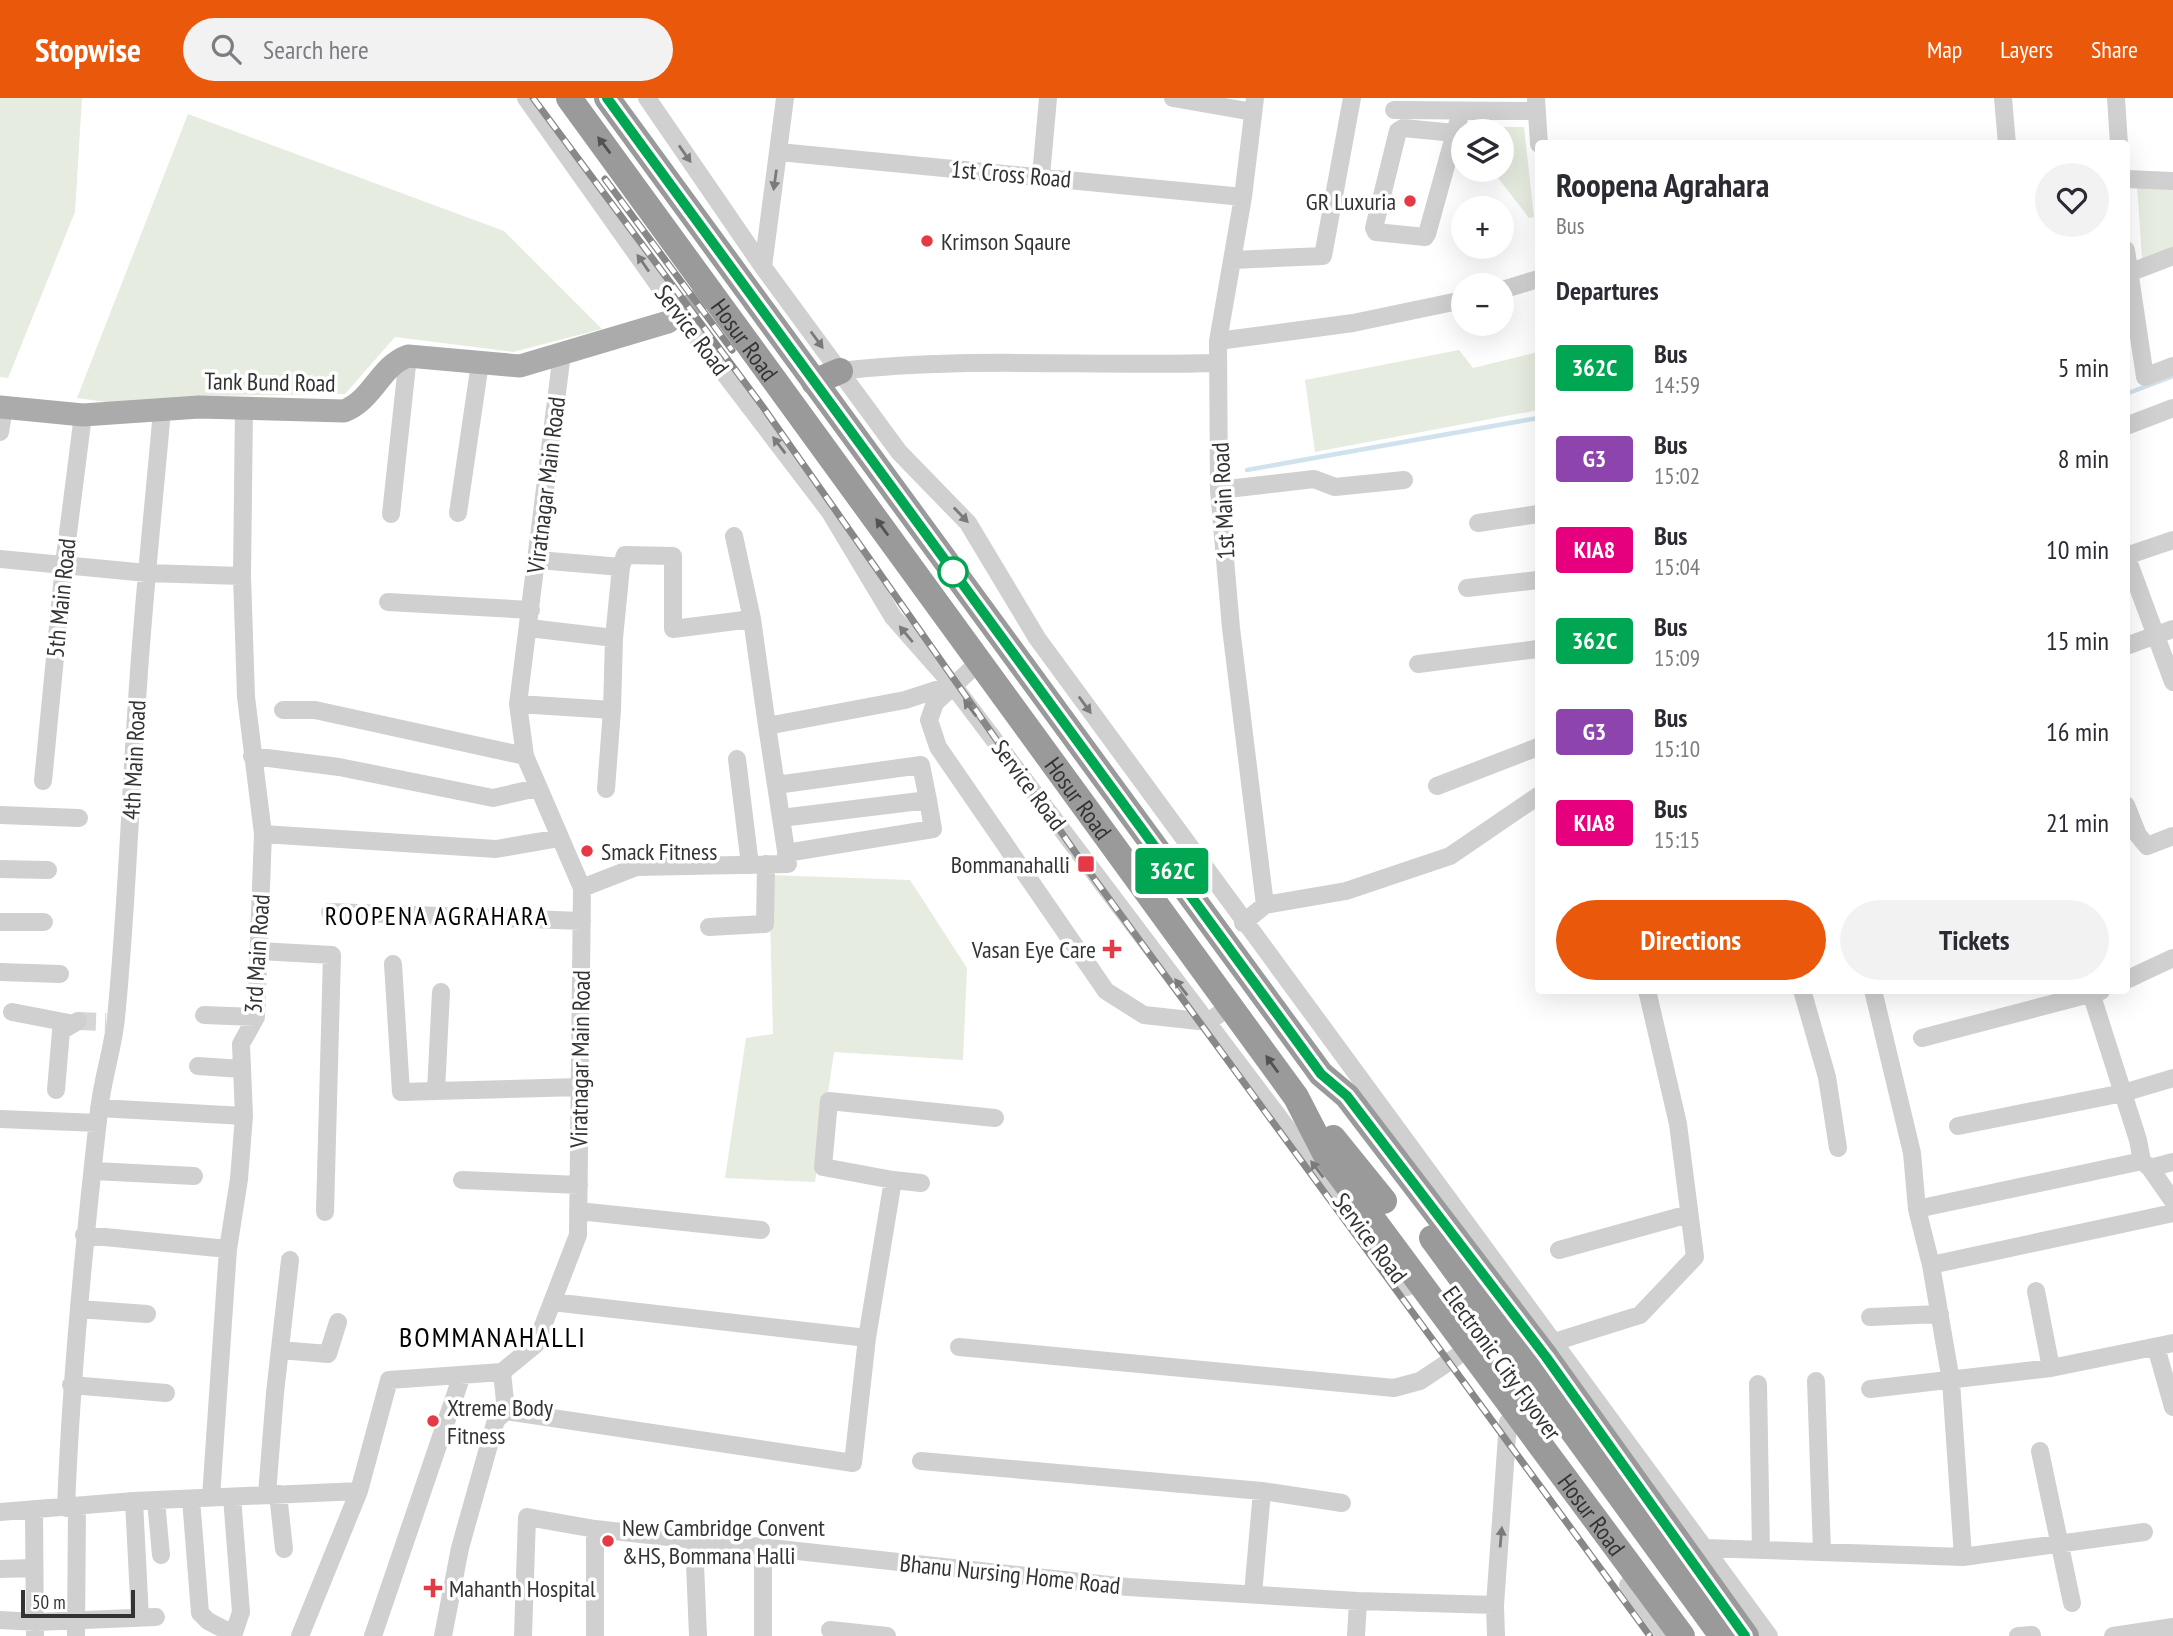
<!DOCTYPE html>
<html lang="en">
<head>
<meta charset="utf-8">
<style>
	:root { --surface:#fff; --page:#f2f2f3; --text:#2b2b33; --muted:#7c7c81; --accent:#ea580c }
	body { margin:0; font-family:"PT Sans Narrow",sans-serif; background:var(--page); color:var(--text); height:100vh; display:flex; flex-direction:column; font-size:26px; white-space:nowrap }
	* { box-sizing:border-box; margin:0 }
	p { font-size:23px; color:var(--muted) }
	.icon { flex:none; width:38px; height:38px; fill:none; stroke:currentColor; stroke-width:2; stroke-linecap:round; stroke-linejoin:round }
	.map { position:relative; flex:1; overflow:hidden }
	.details { position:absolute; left:1535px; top:42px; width:595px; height:854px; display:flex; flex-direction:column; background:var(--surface); border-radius:7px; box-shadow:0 7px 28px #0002 }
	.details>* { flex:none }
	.badge { padding:0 14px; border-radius:5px; font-size:24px; line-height:46px }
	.buttons { position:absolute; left:1451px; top:21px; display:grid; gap:14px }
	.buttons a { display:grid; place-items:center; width:63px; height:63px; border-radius:50%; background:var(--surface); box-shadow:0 7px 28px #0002; font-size:35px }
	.scale { position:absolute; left:21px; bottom:18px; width:114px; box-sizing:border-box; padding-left:7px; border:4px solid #333; border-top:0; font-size:19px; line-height:24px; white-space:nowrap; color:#333; -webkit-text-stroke:5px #fff; paint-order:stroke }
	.map>.badge { position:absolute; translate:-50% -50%; box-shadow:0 0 0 4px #fff }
	h2 { padding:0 21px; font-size:26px; line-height:63px }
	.round { display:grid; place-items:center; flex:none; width:74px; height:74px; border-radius:37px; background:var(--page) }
	.overview { display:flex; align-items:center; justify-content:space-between; height:119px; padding:0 21px }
	h1 { font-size:33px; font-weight:700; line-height:52px }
	.button { display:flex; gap:14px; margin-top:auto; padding:14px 21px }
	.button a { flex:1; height:80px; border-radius:42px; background:var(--accent); color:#fff; font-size:28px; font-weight:700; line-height:80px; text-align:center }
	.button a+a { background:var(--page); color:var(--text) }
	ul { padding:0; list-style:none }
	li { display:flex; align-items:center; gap:21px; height:91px; padding:0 21px }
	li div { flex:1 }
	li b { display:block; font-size:26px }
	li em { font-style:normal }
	li .badge { min-width:77px; font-weight:700; text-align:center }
	header { display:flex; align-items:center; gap:42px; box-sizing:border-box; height:98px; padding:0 35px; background:var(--accent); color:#fff }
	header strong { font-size:33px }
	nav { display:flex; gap:38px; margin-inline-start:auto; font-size:24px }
	.search { width:490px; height:63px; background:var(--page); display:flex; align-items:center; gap:18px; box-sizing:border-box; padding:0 24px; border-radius:38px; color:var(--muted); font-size:26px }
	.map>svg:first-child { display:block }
	.green { fill:#e6ecdf }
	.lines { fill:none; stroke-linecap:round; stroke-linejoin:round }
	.stream { stroke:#cfe2ee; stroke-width:4.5 }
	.minor-tunnel { stroke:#d6d6d6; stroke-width:18; stroke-dasharray:18 9; stroke-linecap:butt }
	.minor { stroke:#d0d0d0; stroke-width:18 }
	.major { stroke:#ababab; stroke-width:23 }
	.highway { stroke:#9a9a9a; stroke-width:26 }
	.rail-casing { stroke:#888; stroke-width:7 }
	.rail { stroke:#fff; stroke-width:4.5; stroke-dasharray:13; stroke-linecap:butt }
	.oneway { fill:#525252 }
	.oneway2 { fill:#7a7a7a }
	.line-casing { stroke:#fff; stroke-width:16 }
	.line { stroke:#00a651; stroke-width:10 }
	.poi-dot { fill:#e63946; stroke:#fff; stroke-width:2.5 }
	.stop-dot { fill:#fff; stroke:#00a651; stroke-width:3.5 }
	.labels { text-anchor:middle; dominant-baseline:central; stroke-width:7; stroke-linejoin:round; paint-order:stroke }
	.street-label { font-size:24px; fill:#333; stroke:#fff }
	.poi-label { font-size:24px; fill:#333; stroke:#fff; text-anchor:start }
	.neighbourhood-label { font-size:26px; letter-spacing:2px; fill:#000; stroke:#fff }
	.quarter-label { font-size:28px; letter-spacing:2px; fill:#000; stroke:#fff }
</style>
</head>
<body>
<header>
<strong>Stopwise</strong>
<div class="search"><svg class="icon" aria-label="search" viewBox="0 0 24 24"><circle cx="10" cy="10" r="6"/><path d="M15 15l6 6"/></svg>Search here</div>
<nav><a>Map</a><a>Layers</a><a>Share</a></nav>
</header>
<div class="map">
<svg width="2173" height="1538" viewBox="0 0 2173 1538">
	<rect width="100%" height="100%" fill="#fff"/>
	<!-- green -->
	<path class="green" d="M 0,0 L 82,0 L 75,114 L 8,280 L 0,279 Z
		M 188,16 L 504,133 L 602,231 L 513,254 L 395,239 L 345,296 L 198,298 L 121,306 L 77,300 Z
		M 1475,29 L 1524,29 L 1534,119 L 1529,120 L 1492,72 L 1502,72 L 1502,33 L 1474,33 Z
		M 2137,87 L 2173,88 L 2173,150 L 2142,161 Z
		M 1459,252 L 1473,270 L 1538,254 L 1538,312 L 1315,354 L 1305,282 Z
		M 769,777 L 910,782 L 967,870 L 963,962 L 834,954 L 815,1084 L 725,1080 L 746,940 L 773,936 Z"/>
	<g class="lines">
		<!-- stream -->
		<path class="stream" d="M 2126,296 L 2173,278
			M 1247,372 L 1538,320"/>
		<!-- minor-tunnel -->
		<path class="minor-tunnel" d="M 78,923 L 106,924"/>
		<!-- minor -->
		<path class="minor" d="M 526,0 L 679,216 L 830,414 L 893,519 L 952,586 L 1407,1189
			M 647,0 L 763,169 L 899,354 L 968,425 L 1037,540 L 1769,1538
			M 1173,0 L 1253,14
			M 1255,0 L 1243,99 L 1218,243 L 1219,392 L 1231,530 L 1265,807
			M 1536,0 L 1539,46
			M 2003,0 L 2007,46
			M 2116,0 L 2119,46
			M 1394,12 L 1537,13
			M 1455,35 L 1403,30 L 1398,33 L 1374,130 L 1376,134 L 1425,139 L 1427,136 L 1455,35 L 1461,13
			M 779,54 L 1243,99
			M 1041,78 L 1048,0
			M 2126,81 L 2173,83
			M 2126,152 L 2145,279 L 2173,268
			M 1233,162 L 1323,158 L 1352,0
			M 763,169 L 785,0
			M 2126,176 L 2173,158
			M 1502,192 L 1538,181
			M 1218,243 L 1353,225 L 1463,202
			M 840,273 C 966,258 1092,269 1218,265
			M 2126,328 L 2173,310
			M 0,334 L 4,309
			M 1219,392 L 1314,381 L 1335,389 L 1404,382
			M 458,415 L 480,265
			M 391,416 L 408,258
			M 1478,425 L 1538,416
			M 734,438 L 752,521
			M 2126,457 L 2173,584
			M 2126,458 L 2173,442
			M 0,461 L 147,475 L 242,478
			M 538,462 L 621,469 L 625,457 L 673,458 L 673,531 L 752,521 L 767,628
			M 1467,490 L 1538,482
			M 388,504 L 531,512
			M 614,540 L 621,469
			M 2126,548 L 2173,531
			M 980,563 L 935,605 L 929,622 L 938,649 L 1106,893 L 1144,917 L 1208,924 L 1230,908
			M 1418,566 L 1538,551
			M 518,606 L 612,612 L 614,540 L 529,530
			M 283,612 L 315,612 L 525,658
			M 252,658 L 339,669 L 493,700 L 537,690
			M 737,661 L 750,767
			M 43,683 L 64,467 L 83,317
			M 776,687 L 921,667 L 928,702 L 781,720
			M 1437,688 L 1538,649
			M 606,691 L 612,612
			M 2126,707 L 2138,737 L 2147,748 L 2173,738
			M 0,717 L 79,720
			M 263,736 L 496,751 L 560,740
			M 786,755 L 933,731 L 928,702
			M 0,771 L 48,772
			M 582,790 L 636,769 L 788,766 L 767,628 L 905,602 L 948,588
			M 330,814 L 582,823
			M 0,824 L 44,824
			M 1243,825 L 1265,807 L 1346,793 L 1450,758 L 1538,698
			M 709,829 L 765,826 L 766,766
			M 259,853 L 332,857 L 325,1114
			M 393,866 L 401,994 L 436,993
			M 0,874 L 60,876
			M 2126,882 L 2173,860
			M 1802,892 L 1827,979 L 1838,1050
			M 441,894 L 436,993 L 580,989
			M 2092,898 L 2138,1042 L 2142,1063 L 2150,1070 L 2173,1064
			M 12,914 L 69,925
			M 204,917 L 256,919
			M 1922,940 L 2101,893
			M 198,968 L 242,971
			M 56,992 L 61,933 L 78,923
			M 99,1010 L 244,1018
			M 0,1021 L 98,1025
			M 1958,1028 L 2123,995 L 2173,980
			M 2150,1070 L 2173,1103
			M 94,1073 L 194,1078
			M 462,1082 L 579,1087
			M 893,1082 L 921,1085
			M 1917,1111 L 2142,1063
			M 578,1113 L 761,1132
			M 84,1137 L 228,1151
			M 1559,1152 L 1689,1116
			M 1931,1167 L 2173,1115
			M 2036,1193 L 2051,1270
			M 552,1204 L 867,1240
			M 79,1211 L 147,1216
			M 1870,1219 L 1940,1216
			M 1554,1244 L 1640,1217 L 1695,1159 L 1678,1026 L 1647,892
			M 959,1249 L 1394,1290 L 1420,1283 L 1459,1257
			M 2156,1249 L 2173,1309
			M 280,1252 L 328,1256 L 338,1224
			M 502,1274 L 506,1313
			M 1816,1283 L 1822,1453
			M 1758,1286 L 1761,1452
			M 71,1287 L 166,1295
			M 1870,1291 L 2051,1270 L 2173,1245
			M 506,1313 L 853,1365 L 867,1240 L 893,1082 L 823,1069 L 829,1003 L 995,1020
			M 2040,1353 L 2072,1505
			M 921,1363 L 1262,1393 L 1342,1405
			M 267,1396 L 275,1295 L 290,1162
			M 278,1396 L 284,1451
			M 211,1399 L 228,1151 L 239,1081 L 244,1018 L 241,946 L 256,919 L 263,736 L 246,599 L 242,478 L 244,309
			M 232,1399 L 241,1514 L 233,1538
			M 191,1401 L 200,1515 L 208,1523 L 233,1536
			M 134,1403 L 140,1520
			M 156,1403 L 161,1457
			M 66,1410 C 71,1277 84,1145 99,1013 C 102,982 113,951 116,920 C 127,810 130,699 138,588 C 144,496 154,404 162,312
			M 34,1412 L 35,1538
			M 0,1414 L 134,1403 L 359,1393
			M 595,1431 L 595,1538
			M 694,1442 L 698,1538
			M 763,1449 L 763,1538
			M 1705,1450 L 1963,1459 L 1951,1283 L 1931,1167 L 1917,1111 L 1912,1055 L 1873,892
			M 1963,1459 L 2144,1434
			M 0,1471 L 34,1470
			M 1628,1487 L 1666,1538
			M 1253,1496 L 1262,1393
			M 0,1522 L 36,1524 L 156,1519
			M 830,1532 L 887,1538
			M 76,1538 L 77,1409
			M 300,1538 L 359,1393 L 389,1282 L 502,1274 L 536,1246 L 578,1137 L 582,790 L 525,658 L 518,606 L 562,255
			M 373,1538 L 462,1277
			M 443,1538 L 460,1450 L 496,1322 L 506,1313
			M 523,1538 L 527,1419 L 595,1431 L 1128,1489 L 1358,1503 L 1495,1507
			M 1356,1538 L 1358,1503
			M 1496,1538 L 1495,1507 L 1508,1324
			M 2018,1538 L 2032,1537
			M 2113,1538 L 2173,1529"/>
		<!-- major -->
		<path class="major" d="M 0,309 L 83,317 L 199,309 L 344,313 C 373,302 380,268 408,258 L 520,268 L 668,224 L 711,193"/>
		<!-- highway -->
		<g class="highway">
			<path id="s1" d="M 569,0 L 1296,999 L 1328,1061 L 1682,1538"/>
			<path d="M 607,0 L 1321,976 L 1347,998 L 1546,1259 L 1746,1538"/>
			<path d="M 814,284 L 840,273"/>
			<path d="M 1333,1040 L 1384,1103"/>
			<path d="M 1432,1140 L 1722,1538"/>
		</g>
		<!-- rail casing -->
		<g class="rail-casing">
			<path id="rail" d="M 533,0 L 763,309 L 1085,768 L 1650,1538
				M 605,81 L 732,252"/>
		</g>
		<!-- rail -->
		<use href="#rail" class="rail"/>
	</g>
	<!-- one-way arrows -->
	<defs><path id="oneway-solid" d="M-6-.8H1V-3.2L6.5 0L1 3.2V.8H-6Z" transform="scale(1.75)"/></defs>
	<g class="oneway">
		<use href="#oneway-solid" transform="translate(604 47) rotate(-127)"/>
		<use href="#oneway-solid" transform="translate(882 429) rotate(-126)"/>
		<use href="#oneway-solid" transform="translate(1272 966) rotate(-126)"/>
	</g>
	<g class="oneway2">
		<use href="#oneway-solid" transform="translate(685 56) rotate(55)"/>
		<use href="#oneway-solid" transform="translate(775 82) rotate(98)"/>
		<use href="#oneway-solid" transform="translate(643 165) rotate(-125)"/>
		<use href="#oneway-solid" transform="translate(817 242) rotate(54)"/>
		<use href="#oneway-solid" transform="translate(779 347) rotate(-127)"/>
		<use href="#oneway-solid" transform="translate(961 417) rotate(46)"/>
		<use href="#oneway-solid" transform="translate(906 536) rotate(-130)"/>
		<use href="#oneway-solid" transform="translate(1085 607) rotate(54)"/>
		<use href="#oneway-solid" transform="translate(970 610) rotate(-127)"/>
		<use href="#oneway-solid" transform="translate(1181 889) rotate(-127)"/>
		<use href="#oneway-solid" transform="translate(1317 1071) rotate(-127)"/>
		<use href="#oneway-solid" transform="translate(1501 1439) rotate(-85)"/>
	</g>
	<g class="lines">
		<!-- line casing -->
		<g class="line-casing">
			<path id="line" d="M 607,0 L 1321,976 L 1347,998 L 1546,1259 L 1745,1538"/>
		</g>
		<!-- line -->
		<use href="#line" class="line"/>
	</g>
	<!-- markers -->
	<g class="poi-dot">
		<circle cx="1410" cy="103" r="7"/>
		<circle cx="927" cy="143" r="7"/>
		<circle cx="587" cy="753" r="7"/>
		<rect x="1077" y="757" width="18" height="18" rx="3.5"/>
		<path d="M1108.5 840.5h7v7h7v7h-7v7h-7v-7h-7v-7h7z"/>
		<circle cx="433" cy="1323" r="7"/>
		<circle cx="608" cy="1443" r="7"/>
		<path d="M429.5 1479.5h7v7h7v7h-7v7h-7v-7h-7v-7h7z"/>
	</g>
	<circle class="stop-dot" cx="953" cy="474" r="14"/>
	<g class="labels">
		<!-- street labels -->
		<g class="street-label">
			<text transform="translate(1011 76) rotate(5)">1st Cross Road</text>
			<text transform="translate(692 232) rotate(53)">Service Road</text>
			<text stroke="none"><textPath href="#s1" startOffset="299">Hosur Road</textPath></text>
			<text transform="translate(270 284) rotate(1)">Tank Bund Road</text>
			<text transform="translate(546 387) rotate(-83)">Viratnagar Main Road</text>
			<text transform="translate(1223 403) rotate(-93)">1st Main Road</text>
			<text transform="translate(61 500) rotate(-84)">5th Main Road</text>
			<text transform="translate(134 662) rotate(-87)">4th Main Road</text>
			<text transform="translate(1029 687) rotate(53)">Service Road</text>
			<text stroke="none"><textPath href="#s1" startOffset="866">Hosur Road</textPath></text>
			<text transform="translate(257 856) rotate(-86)">3rd Main Road</text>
			<text transform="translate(580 961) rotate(-89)">Viratnagar Main Road</text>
			<text transform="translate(1370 1140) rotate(53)">Service Road</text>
			<text transform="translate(1502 1265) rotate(54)">Electronic City Flyover</text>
			<text stroke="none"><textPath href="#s1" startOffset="1748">Hosur Road</textPath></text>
			<text transform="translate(1010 1476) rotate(6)">Bhanu Nursing Home Road</text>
		</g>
		<!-- poi labels -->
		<g class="poi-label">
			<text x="1396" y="103" text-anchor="end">GR Luxuria</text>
			<text x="941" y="143">Krimson Sqaure</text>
			<text x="601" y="753">Smack Fitness</text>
			<text x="1070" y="766" text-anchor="end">Bommanahalli</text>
			<text x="1096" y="851" text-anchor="end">Vasan Eye Care</text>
			<text x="447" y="1309">Xtreme Body<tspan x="447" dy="28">Fitness</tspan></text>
			<text x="622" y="1429">New Cambridge Convent<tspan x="622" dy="28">&amp;HS, Bommana Halli</tspan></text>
			<text x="449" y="1490">Mahanth Hospital</text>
		</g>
		<!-- neighbourhood labels -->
		<g class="neighbourhood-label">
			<text x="437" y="817">ROOPENA AGRAHARA</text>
		</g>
		<!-- quarter labels -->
		<g class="quarter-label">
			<text x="493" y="1238">BOMMANAHALLI</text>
		</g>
	</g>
</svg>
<div class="buttons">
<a><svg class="icon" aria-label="layers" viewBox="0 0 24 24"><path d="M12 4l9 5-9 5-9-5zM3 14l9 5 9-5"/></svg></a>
<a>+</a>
<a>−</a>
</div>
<div class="scale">50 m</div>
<b class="badge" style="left:1172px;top:773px;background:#00a651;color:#fff">362C</b>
<section class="details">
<div class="overview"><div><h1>Roopena Agrahara</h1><p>Bus</p></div><a class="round"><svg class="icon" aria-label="heart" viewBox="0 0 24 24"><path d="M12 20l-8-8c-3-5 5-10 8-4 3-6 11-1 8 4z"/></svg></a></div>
<h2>Departures</h2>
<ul>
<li><span class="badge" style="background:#00a651;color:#fff">362C</span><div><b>Bus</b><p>14:59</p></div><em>5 min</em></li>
<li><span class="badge" style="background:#8e44ad;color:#fff">G3</span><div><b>Bus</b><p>15:02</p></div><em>8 min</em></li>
<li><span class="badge" style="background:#e6007e;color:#fff">KIA8</span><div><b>Bus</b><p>15:04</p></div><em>10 min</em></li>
<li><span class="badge" style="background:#00a651;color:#fff">362C</span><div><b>Bus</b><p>15:09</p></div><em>15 min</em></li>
<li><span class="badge" style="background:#8e44ad;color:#fff">G3</span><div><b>Bus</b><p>15:10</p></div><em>16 min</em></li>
<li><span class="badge" style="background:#e6007e;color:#fff">KIA8</span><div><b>Bus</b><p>15:15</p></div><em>21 min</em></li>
</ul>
<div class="button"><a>Directions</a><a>Tickets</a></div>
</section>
</div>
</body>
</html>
